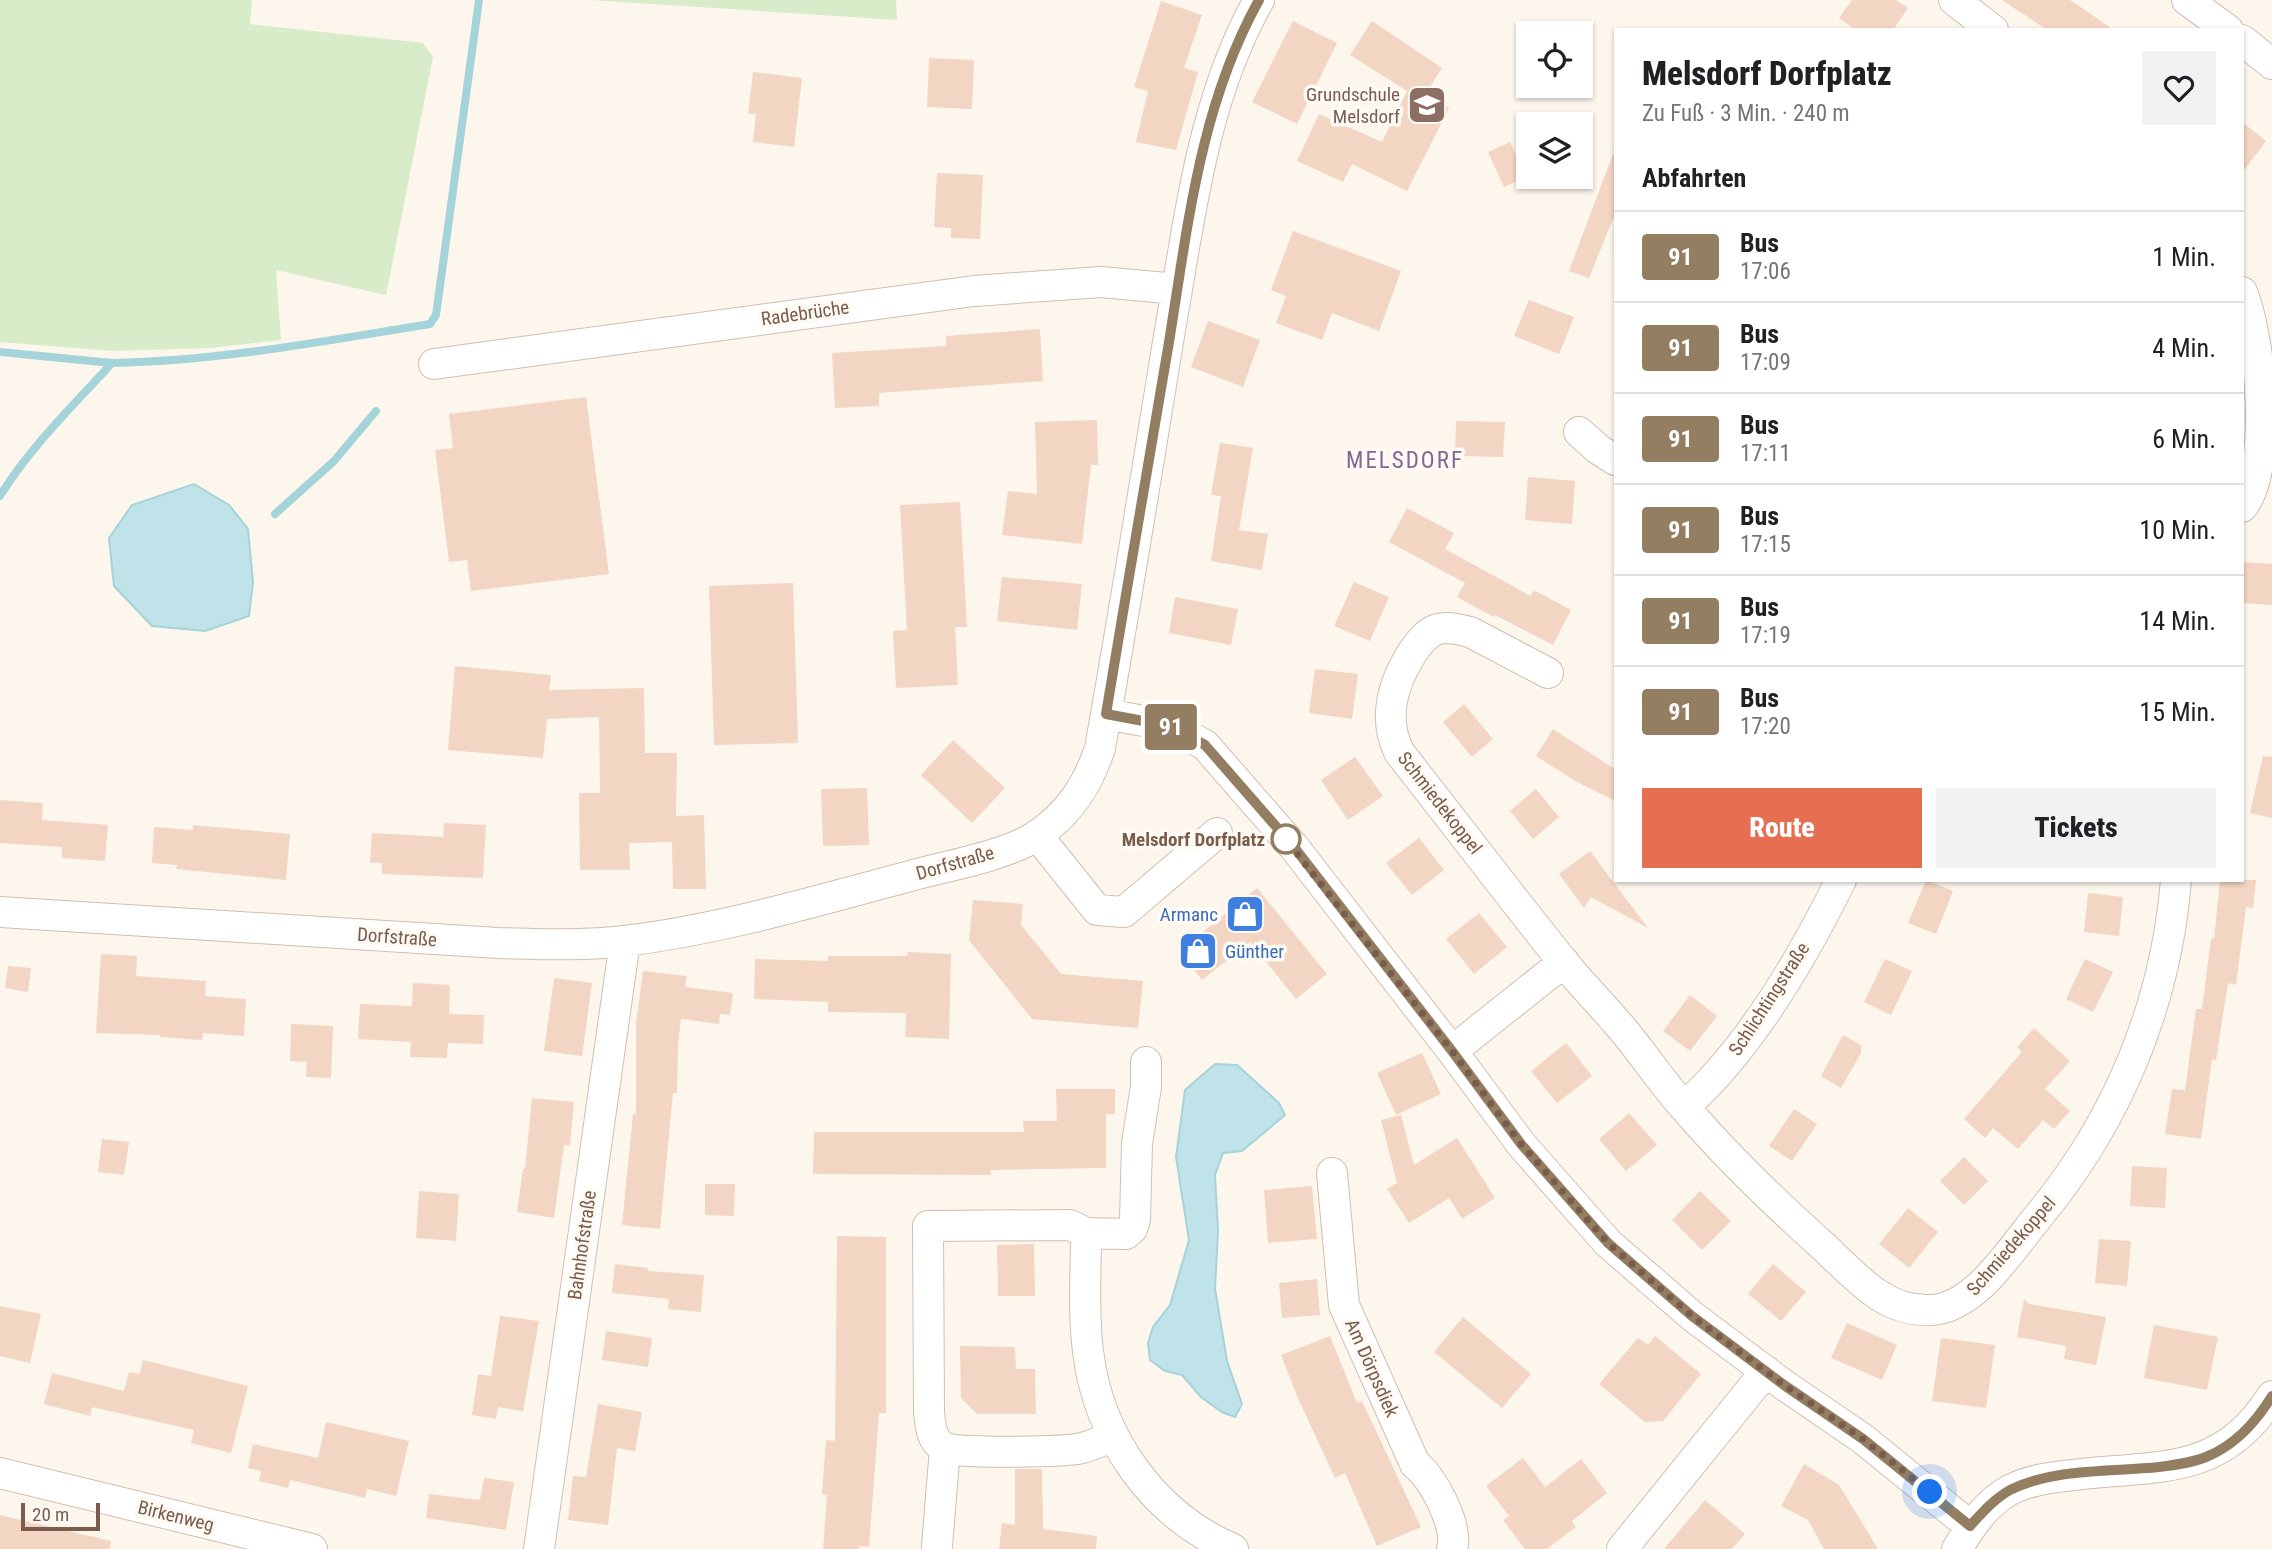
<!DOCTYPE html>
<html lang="de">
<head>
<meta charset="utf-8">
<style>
	:root { --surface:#fff; --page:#f2f2f2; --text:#202124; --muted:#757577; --line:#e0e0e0; --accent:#e76f51 }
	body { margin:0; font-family:"Roboto Condensed",sans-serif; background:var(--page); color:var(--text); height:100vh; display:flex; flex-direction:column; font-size:26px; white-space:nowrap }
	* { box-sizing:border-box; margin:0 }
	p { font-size:23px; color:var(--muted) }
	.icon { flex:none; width:38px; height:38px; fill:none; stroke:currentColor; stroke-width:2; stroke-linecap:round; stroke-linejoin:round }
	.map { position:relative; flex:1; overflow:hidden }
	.sheet { position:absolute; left:1614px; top:28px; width:630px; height:854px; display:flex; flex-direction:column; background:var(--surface); border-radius:0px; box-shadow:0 2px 5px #0004 }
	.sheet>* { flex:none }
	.badge { padding:0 14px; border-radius:5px; font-size:24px; line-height:46px }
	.controls { position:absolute; left:1516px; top:21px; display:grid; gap:14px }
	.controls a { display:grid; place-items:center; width:77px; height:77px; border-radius:0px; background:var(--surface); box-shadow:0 2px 5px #0004; font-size:35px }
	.scale { position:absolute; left:21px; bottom:18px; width:79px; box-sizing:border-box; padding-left:7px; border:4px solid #7a5c4d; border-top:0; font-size:19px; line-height:24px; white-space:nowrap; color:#7a5c4d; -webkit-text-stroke:5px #fffaf3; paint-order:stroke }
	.you { position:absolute; width:35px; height:35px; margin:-18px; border:5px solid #fff; border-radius:50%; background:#1a73e8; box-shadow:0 0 0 10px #1a73e833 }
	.map>.badge { position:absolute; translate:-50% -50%; box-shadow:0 0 0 4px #fff }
	h2 { padding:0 28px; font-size:26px; line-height:63px }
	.round { display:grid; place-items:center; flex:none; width:74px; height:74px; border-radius:0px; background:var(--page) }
	.head { display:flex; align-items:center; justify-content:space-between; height:119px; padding:0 28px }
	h1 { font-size:33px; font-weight:800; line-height:52px }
	.cta { display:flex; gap:14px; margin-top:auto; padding:14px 28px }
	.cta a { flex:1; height:80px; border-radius:0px; background:var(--accent); color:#fff; font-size:28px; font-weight:800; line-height:80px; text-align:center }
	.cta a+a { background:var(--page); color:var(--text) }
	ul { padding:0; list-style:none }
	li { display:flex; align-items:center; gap:21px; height:91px; padding:0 28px; border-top:2px solid var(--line) }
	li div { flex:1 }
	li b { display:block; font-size:26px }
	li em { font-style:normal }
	li .badge { min-width:77px; font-weight:700; text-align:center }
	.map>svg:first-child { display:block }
	.green { fill:#d8ecc9 }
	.water { fill:#bfe3e8; stroke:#a5d3da; stroke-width:2 }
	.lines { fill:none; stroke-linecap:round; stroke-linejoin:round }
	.stream { stroke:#a5d3da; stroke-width:8 }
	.building { fill:#f3d5c3 }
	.minor-casing { stroke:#d1beb0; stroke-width:32 }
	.minor { stroke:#fff; stroke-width:30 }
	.line-casing { stroke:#fff; stroke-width:16 }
	.line { stroke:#947e62; stroke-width:10 }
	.walk { stroke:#7a5c4d; stroke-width:7; stroke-dasharray:0 12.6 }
	.stop-dot { fill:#fff; stroke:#947e62; stroke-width:3.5 }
	.labels { text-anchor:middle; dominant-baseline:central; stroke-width:7; stroke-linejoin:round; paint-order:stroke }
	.education-label { font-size:19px; fill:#785e54; stroke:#fffaf3; text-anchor:end }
	.street-label { font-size:19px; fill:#7a5c4d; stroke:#fffaf3 }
	.stop-label { font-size:19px; font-weight:bold; fill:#7a5c4d; stroke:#fffaf3; text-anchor:end }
	.shop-label { font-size:19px; fill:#366cbe; stroke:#fffaf3; text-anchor:end }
	.quarter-label { font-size:23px; letter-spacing:2px; fill:#846695; stroke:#fffaf3 }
</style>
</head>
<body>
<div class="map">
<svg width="2272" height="1549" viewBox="0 0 2272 1549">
	<rect width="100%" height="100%" fill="#fdf6ec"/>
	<!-- green -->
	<path class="green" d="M 0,0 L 252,0 L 250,24 L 423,43 L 433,57 L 386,295 L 276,270 L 281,340 L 211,348 L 111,351 L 0,342 Z
		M 591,0 L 896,0 L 897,20 Z"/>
	<!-- water -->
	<path class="water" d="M 194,484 L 229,505 L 248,529 L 253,582 L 249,616 L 205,631 L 152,626 L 114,586 L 109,538 L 132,505 Z
		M 1215,1064 L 1237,1065 L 1279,1103 L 1285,1115 L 1242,1151 L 1223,1153 L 1215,1175 L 1218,1231 L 1215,1289 L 1227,1361 L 1242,1404 L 1235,1417 L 1222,1412 L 1201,1397 L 1182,1375 L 1165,1371 L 1150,1360 L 1148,1343 L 1153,1327 L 1170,1305 L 1189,1240 L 1176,1157 L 1185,1090 Z"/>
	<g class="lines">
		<!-- stream -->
		<path class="stream" d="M 0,352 L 112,363
			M 0,496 C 31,446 73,406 112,363 C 220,361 324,341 430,324 L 436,315 L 479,0
			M 275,514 L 334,461 L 376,411"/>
	</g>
	<!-- building -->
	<path class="building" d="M 1852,0 L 1896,0 L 1908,8 L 1893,30 L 1856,30 L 1839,18 Z
		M 2002,0 L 2070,0 L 2114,30 L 2047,30 Z
		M 1161,1 L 1202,15 L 1184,68 L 1198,72 L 1176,150 L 1136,142 L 1148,91 L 1134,87 Z
		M 1293,21 L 1337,43 L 1297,124 L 1252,102 Z
		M 1372,21 L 1442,68 L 1424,96 L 1449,108 L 1407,191 L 1352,164 L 1343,182 L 1297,161 L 1319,114 L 1382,142 L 1407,91 L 1350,55 Z
		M 929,58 L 974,60 L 972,109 L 927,107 Z
		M 753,72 L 802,78 L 794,147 L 753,142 L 756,114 L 748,114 Z
		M 2242,122 L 2266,141 L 2242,173 Z
		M 1510,142 L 1526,177 L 1504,187 L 1488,152 Z
		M 1613,154 L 1615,154 L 1615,214 L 1589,278 L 1569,271 Z
		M 937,173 L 983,175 L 980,239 L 951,238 L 951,228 L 934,227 Z
		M 1293,231 L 1401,271 L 1379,331 L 1332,313 L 1322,340 L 1276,323 L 1286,296 L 1271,290 Z
		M 1529,300 L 1574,317 L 1559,354 L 1514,336 Z
		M 1208,321 L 1260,340 L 1243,387 L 1191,367 Z
		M 1040,329 L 1043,381 L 879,393 L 879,406 L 835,408 L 832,353 L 946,346 L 946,336 Z
		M 586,397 L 609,574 L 471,591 L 467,560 L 449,562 L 435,450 L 453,448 L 449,414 Z
		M 1097,420 L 1098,465 L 1091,465 L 1082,544 L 1002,535 L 1008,491 L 1037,494 L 1035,422 Z
		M 1456,421 L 1505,422 L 1503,457 L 1455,456 Z
		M 1220,443 L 1253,448 L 1239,530 L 1268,534 L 1262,570 L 1211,561 L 1221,496 L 1211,495 Z
		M 1528,477 L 1575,481 L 1572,524 L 1525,520 Z
		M 960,502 L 967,627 L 955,627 L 958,685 L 896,688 L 893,631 L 907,630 L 900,505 Z
		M 1407,508 L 1454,533 L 1445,549 L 1531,596 L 1534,590 L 1571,610 L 1553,645 L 1495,615 L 1494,617 L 1457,597 L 1465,583 L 1389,542 Z
		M 2243,562 L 2272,564 L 2272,605 L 2242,603 Z
		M 1002,577 L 1082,584 L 1077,630 L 997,621 Z
		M 1354,582 L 1389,597 L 1370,641 L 1334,626 Z
		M 793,583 L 798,743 L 714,745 L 709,586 Z
		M 1175,597 L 1238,609 L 1231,645 L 1169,633 Z
		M 455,666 L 551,675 L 549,690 L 644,688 L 645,753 L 677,753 L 676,816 L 704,815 L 706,889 L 673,889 L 672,842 L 629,843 L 630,870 L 580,870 L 579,793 L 600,793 L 599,717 L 547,719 L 543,758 L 448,750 Z
		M 1315,669 L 1358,674 L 1352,719 L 1309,713 Z
		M 1464,704 L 1493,739 L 1472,757 L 1443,722 Z
		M 1553,729 L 1615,769 L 1615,801 L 1577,782 L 1536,756 Z
		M 953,740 L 1005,788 L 972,823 L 921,775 Z
		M 2263,756 L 2272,757 L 2272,818 L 2250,813 Z
		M 1355,757 L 1383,796 L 1348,820 L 1321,780 Z
		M 867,788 L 869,845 L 823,846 L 821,789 Z
		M 1536,789 L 1559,817 L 1533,839 L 1510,811 Z
		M 0,800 L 43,803 L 42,820 L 108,825 L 105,861 L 62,858 L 62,847 L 0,843 Z
		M 444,823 L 486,825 L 483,878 L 382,874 L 382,863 L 370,863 L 372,833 L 443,837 Z
		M 193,825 L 290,834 L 286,880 L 176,869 L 177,865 L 152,863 L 154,827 L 193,830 Z
		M 1419,838 L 1444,870 L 1412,895 L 1386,863 Z
		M 1590,851 L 1648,928 L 1591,897 L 1584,908 L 1559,874 Z
		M 1926,880 L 1953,891 L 1936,934 L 1908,923 Z
		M 2220,880 L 2256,880 L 2253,908 L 2246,907 L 2236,985 L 2228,983 L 2216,1060 L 2212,1059 L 2201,1139 L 2165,1134 L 2172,1089 L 2185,1090 L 2196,1009 L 2202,1009 L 2211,939 L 2214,939 Z
		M 1257,888 L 1327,974 L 1296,999 L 1250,942 L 1202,980 L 1179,951 Z
		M 2088,893 L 2123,897 L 2119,936 L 2084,932 Z
		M 973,900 L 1023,904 L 1021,925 L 1061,974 L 1143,981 L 1138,1028 L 1032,1019 L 969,940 Z
		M 1479,913 L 1507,947 L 1474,974 L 1446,939 Z
		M 908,952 L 951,954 L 949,1039 L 905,1037 L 906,1013 L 828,1012 L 828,1002 L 754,999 L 755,959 L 828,961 L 828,956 L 907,956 Z
		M 101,954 L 137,956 L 136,976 L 206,981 L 205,996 L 246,999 L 244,1036 L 203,1033 L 202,1040 L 160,1037 L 160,1035 L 96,1033 Z
		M 1885,959 L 1912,971 L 1891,1015 L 1864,1002 Z
		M 2085,959 L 2113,972 L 2093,1012 L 2066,999 Z
		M 8,966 L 31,968 L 28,992 L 5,988 Z
		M 643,971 L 687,976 L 685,987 L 733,993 L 730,1015 L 720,1014 L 719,1024 L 681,1019 L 678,1045 L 677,1093 L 673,1093 L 660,1229 L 622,1225 L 633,1114 L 636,1114 L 636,1024 Z
		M 554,978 L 592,983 L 582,1056 L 544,1051 Z
		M 413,983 L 450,985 L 449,1014 L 484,1015 L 483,1044 L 448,1043 L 447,1058 L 410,1057 L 411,1042 L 358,1039 L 360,1004 L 412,1006 Z
		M 1690,995 L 1717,1016 L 1690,1051 L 1663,1031 Z
		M 291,1024 L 333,1026 L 331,1078 L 306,1077 L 307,1062 L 290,1061 Z
		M 2034,1028 L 2070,1061 L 2045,1089 L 2070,1111 L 2054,1129 L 2043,1120 L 2018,1149 L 1993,1128 L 1985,1138 L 1964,1119 L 2022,1052 L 2017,1047 Z
		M 1843,1035 L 1861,1045 L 1861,1053 L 1841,1088 L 1821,1076 Z
		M 1566,1043 L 1592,1076 L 1557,1103 L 1531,1071 Z
		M 1422,1053 L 1441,1094 L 1396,1115 L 1377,1073 Z
		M 1056,1089 L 1115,1089 L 1115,1114 L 1106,1114 L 1106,1168 L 991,1170 L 991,1175 L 813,1174 L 814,1132 L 1024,1132 L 1023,1121 L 1057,1121 Z
		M 532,1098 L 574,1102 L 570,1146 L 564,1145 L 554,1218 L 517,1212 L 523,1169 L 525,1169 Z
		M 1794,1109 L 1817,1124 L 1792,1161 L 1769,1146 Z
		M 1629,1113 L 1657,1145 L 1626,1171 L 1599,1139 Z
		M 1401,1115 L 1414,1165 L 1457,1138 L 1495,1198 L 1462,1219 L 1449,1198 L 1409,1223 L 1387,1189 L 1397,1183 L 1381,1120 Z
		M 102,1139 L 129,1142 L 124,1175 L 98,1172 Z
		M 1964,1157 L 1988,1181 L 1964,1205 L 1940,1181 Z
		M 2132,1166 L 2167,1168 L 2165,1208 L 2130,1206 Z
		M 705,1184 L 735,1184 L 734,1216 L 705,1215 Z
		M 1312,1186 L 1317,1239 L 1268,1243 L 1264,1190 Z
		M 419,1191 L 459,1194 L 456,1241 L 416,1238 Z
		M 1700,1191 L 1731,1221 L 1702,1250 L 1672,1220 Z
		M 1908,1208 L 1938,1232 L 1909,1268 L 1879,1244 Z
		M 837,1236 L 886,1237 L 886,1413 L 879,1413 L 869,1547 L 860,1546 L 859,1549 L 823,1549 L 827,1495 L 822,1494 L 826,1440 L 835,1441 Z
		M 2099,1239 L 2131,1241 L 2127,1286 L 2095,1283 Z
		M 1034,1244 L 1035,1296 L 998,1296 L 997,1245 Z
		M 615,1264 L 648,1268 L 648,1271 L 704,1275 L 701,1312 L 668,1309 L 669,1299 L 612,1293 Z
		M 1773,1264 L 1806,1292 L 1781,1321 L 1748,1294 Z
		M 1317,1279 L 1320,1315 L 1282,1318 L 1279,1283 Z
		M 2024,1299 L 2029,1304 L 2106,1317 L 2096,1365 L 2064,1359 L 2066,1346 L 2017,1337 Z
		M 0,1306 L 41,1314 L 30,1363 L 0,1356 Z
		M 500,1316 L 539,1321 L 523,1411 L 498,1407 L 496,1419 L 472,1415 L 478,1374 L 491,1376 Z
		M 1463,1317 L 1531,1374 L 1502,1408 L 1434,1352 Z
		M 1847,1323 L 1897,1345 L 1882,1380 L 1831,1358 Z
		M 2154,1325 L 2218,1337 L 2207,1390 L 2144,1378 Z
		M 606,1331 L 652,1338 L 648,1367 L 602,1360 Z
		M 1330,1336 L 1357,1403 L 1362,1401 L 1421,1527 L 1377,1546 L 1345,1473 L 1335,1478 L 1297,1396 L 1281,1355 Z
		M 1655,1336 L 1701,1374 L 1663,1421 L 1645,1422 L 1599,1384 L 1638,1338 L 1648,1345 Z
		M 1941,1338 L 1995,1345 L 1986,1408 L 1932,1401 Z
		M 960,1346 L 1015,1347 L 1016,1369 L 1035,1369 L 1036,1414 L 977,1414 L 961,1398 Z
		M 143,1360 L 248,1386 L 231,1453 L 191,1443 L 194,1430 L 92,1407 L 90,1416 L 44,1404 L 52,1373 L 124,1391 L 129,1372 L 140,1374 Z
		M 598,1404 L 642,1412 L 635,1451 L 617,1448 L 608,1525 L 568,1520 L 573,1476 L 586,1477 Z
		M 326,1422 L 409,1441 L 396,1496 L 367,1489 L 365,1498 L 290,1480 L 288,1488 L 259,1481 L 261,1471 L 248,1468 L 253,1444 L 318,1458 Z
		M 1523,1458 L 1545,1487 L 1581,1459 L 1607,1493 L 1572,1521 L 1576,1527 L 1547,1549 L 1525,1549 L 1503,1520 L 1509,1516 L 1486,1486 Z
		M 1804,1464 L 1839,1485 L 1878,1549 L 1824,1549 L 1808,1520 L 1781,1506 Z
		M 1015,1469 L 1042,1469 L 1043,1529 L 1097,1536 L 1096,1549 L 999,1549 L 1002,1523 L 1015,1525 Z
		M 484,1478 L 514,1482 L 506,1530 L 426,1518 L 429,1494 L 480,1500 Z
		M 1705,1500 L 1745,1534 L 1732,1549 L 1664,1549 Z
		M 0,1515 L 111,1541 L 110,1549 L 0,1549 Z"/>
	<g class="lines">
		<!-- minor casing -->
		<g class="minor-casing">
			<path id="minor" d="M 1954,0 L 1993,30
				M 2187,0 L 2228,30
				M 2242,40 L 2272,64
				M 2242,292 C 2262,341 2272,471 2242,507
				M 434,364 L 974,291 L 1101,282 L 1177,289
				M 1579,432 L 1598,449 L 1615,460
				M 1548,673 L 1470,632 C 1460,630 1449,626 1438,629 C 1427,632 1420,642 1414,650 C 1393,682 1382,716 1399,752 C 1454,822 1508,893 1564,963 C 1583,986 1605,1008 1624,1031 C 1645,1056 1663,1084 1685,1108 C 1727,1157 1775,1203 1823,1246 C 1840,1262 1858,1281 1877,1294 C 1893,1305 1913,1311 1932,1310 C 1977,1307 2014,1245 2041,1213 C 2119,1118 2166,1003 2176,880
				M 1106,714 L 1170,726 L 1205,745 L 1294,847 L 1452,1051 L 1521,1144 L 1608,1243 L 1692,1316 L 1784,1385 L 1863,1439 L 1970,1526
				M 1037,835 L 1097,910 L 1124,912 L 1217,833
				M 0,912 L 498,943 C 540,944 583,946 625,941 C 722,929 816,901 910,876 C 946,866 1005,856 1036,836 C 1069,814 1088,785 1100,748 C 1125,609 1147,470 1170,330 C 1190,218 1202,101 1259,0
				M 1452,1051 L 1564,962
				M 1684,1107 C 1750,1049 1802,959 1841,880
				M 1332,1173 L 1344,1305 L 1415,1464 C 1433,1477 1459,1527 1452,1549
				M 1086,1233 C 1086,1272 1083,1313 1088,1351 C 1098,1437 1153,1515 1233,1549
				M 1113,1437 C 1103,1440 1093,1445 1082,1448 C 1066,1452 960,1454 946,1448 C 931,1443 930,1424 929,1411 L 928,1226 L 1070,1225 L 1086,1233 L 1126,1234 L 1132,1229 L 1135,1220 L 1137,1143 L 1146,1087 L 1146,1062
				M 0,1473 L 312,1549
				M 937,1546 L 945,1448
				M 539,1549 L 625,941
				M 1622,1549 L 1766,1371
				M 1957,1549 C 1971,1526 1986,1503 2010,1490 C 2029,1480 2052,1477 2073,1475 C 2156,1465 2222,1477 2272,1396"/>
		</g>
		<!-- minor -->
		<use href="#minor" class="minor"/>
	</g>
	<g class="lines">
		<!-- line casing -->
		<g class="line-casing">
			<path id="line" d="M 1259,0 C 1200,106 1188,225 1169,342 C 1147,466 1127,590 1106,714 L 1170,726 L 1205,745 L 1294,847 L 1452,1051 L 1521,1144 L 1608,1243 L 1692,1316 L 1784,1385 L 1863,1439 L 1970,1526 C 1982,1513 1994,1499 2010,1490 C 2054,1468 2111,1472 2159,1467 C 2175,1465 2191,1463 2206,1457 C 2236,1445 2256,1422 2272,1396"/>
		</g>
		<!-- line -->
		<use href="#line" class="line"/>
		<!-- walk -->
		<path class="walk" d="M 1286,839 L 1284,837 L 1452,1051 L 1521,1144 L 1608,1243 L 1692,1316 L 1784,1385 L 1863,1439 L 1930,1492"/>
	</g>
	<!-- icons -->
	<defs>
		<g id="school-square" transform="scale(2.0125)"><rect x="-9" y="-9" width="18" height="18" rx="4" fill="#8d6e63" stroke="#fffaf3"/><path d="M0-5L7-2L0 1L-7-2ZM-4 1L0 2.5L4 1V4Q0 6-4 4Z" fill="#fff"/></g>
		<g id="shop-square" transform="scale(2.0125)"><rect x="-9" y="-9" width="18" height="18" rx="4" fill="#3f7fe0" stroke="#fffaf3"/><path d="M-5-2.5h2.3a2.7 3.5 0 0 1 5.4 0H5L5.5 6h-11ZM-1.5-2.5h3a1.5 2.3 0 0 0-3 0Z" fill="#fff"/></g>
	</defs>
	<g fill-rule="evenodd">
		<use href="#school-square" x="1427" y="105"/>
		<use href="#shop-square" x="1245" y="914"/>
		<use href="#shop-square" x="1198" y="951"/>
	</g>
	<!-- markers -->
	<circle class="stop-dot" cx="1286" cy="839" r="14"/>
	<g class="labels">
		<!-- education labels -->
		<g class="education-label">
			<text x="1400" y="94">Grundschule<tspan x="1400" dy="22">Melsdorf</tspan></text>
		</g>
		<!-- street labels -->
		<g class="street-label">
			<text transform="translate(805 313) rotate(-8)">Radebrüche</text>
			<text transform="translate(1440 803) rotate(52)">Schmiedekoppel</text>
			<text transform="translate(955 863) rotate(-16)">Dorfstraße</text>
			<text transform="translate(397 937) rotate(4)">Dorfstraße</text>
			<text transform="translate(1769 999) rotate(-57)">Schlichtingstraße</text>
			<text transform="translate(582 1245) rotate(-82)">Bahnhofstraße</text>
			<text transform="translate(2011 1246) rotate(-49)">Schmiedekoppel</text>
			<text transform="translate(1372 1368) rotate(66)">Am Dörpsdiek</text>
			<text transform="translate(176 1516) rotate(14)">Birkenweg</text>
		</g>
		<!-- stop labels -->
		<g class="stop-label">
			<text x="1265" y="839">Melsdorf Dorfplatz</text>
		</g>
		<!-- shop labels -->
		<g class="shop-label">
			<text x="1218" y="914">Armanc</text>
			<text x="1225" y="951" text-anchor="start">Günther</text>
		</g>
		<!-- quarter labels -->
		<g class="quarter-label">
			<text x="1405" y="460">MELSDORF</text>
		</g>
	</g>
</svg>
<div class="controls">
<a><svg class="icon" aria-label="locate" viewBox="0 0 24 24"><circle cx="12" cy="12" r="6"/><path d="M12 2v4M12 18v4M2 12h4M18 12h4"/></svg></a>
<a><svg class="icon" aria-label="layers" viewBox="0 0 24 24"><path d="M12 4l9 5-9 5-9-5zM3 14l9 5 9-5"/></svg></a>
</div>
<div class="scale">20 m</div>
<div class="you" style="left:1930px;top:1492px"></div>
<b class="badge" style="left:1171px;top:727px;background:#947e62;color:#fff">91</b>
<section class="sheet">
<div class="head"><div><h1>Melsdorf Dorfplatz</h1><p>Zu Fuß · 3 Min. · 240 m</p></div><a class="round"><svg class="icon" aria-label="heart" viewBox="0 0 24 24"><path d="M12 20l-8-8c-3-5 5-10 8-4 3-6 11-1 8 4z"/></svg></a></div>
<h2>Abfahrten</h2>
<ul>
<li><span class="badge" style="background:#947e62;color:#fff">91</span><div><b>Bus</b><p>17:06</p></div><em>1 Min.</em></li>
<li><span class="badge" style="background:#947e62;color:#fff">91</span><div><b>Bus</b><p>17:09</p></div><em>4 Min.</em></li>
<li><span class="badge" style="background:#947e62;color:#fff">91</span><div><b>Bus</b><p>17:11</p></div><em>6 Min.</em></li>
<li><span class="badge" style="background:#947e62;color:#fff">91</span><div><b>Bus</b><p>17:15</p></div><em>10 Min.</em></li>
<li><span class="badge" style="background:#947e62;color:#fff">91</span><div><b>Bus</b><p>17:19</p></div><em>14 Min.</em></li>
<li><span class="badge" style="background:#947e62;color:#fff">91</span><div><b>Bus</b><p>17:20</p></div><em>15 Min.</em></li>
</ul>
<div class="cta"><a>Route</a><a>Tickets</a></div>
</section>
</div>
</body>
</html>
